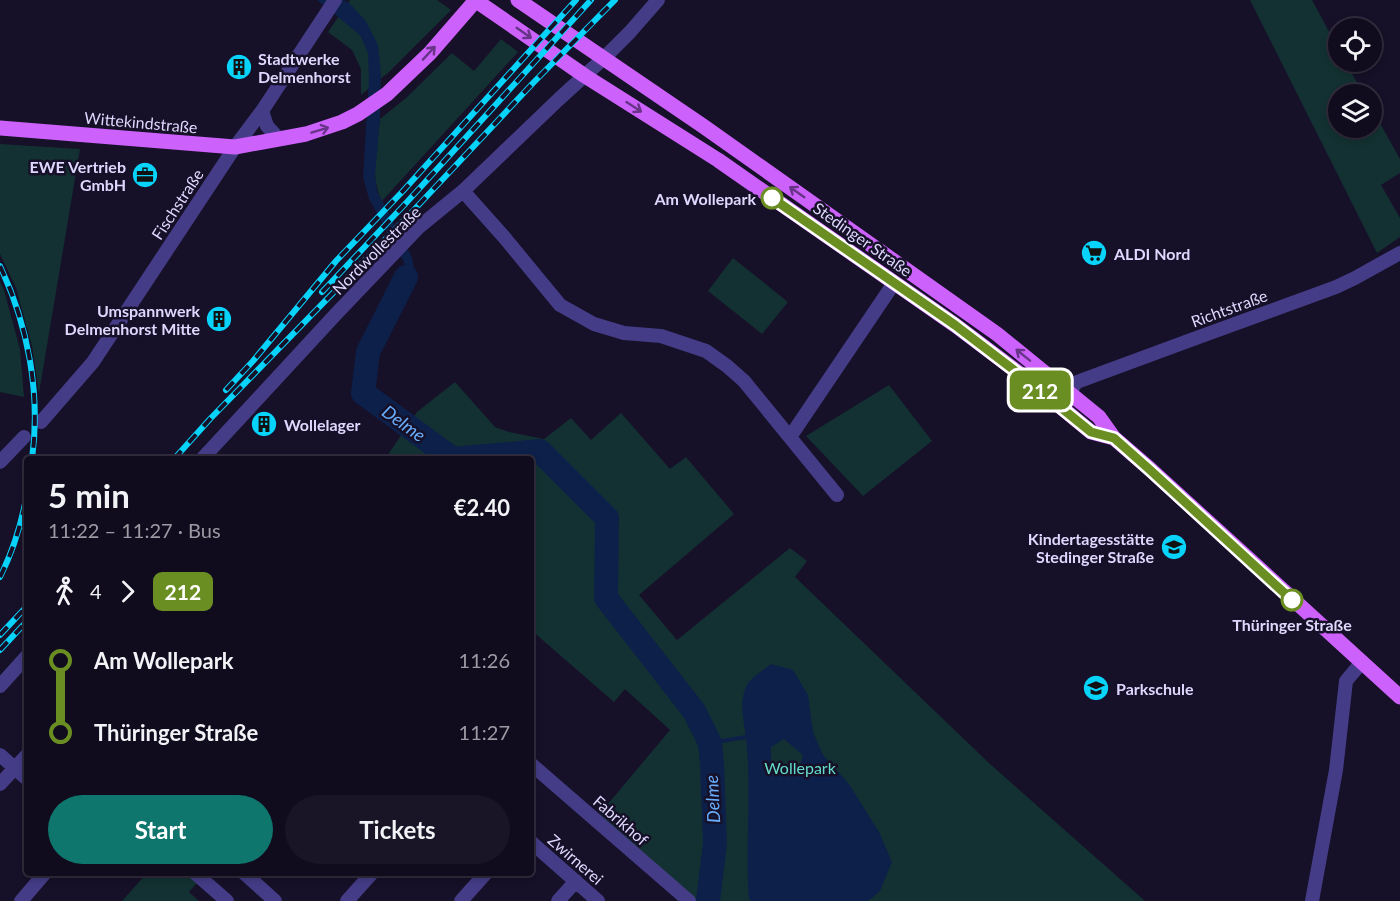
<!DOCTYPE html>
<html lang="en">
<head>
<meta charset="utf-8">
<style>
	:root { --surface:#100c1e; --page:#191527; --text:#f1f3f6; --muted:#9c9ba4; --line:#302c3c; --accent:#0f766e }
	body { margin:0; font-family:Lato,sans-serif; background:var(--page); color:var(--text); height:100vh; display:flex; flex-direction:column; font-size:22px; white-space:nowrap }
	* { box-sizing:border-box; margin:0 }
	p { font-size:20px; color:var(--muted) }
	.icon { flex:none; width:33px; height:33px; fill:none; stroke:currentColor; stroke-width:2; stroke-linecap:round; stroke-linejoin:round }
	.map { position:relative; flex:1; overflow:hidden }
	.panel { position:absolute; left:24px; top:456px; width:510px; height:420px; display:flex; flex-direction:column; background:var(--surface); border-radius:6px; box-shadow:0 3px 9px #0003,0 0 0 2px var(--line) }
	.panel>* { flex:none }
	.badge { padding:0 12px; border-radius:9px; font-size:21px; line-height:39px }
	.buttons { position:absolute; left:1328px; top:18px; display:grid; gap:12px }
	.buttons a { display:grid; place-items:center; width:54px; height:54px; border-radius:50%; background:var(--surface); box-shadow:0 3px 9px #0003,0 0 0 2px var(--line); font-size:30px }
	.map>.badge { position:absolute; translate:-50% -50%; box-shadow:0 0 0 3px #fff }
	.legs { display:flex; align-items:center; gap:9px; height:66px; padding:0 24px; font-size:20px }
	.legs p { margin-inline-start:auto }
	.headline { display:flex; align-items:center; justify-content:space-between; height:102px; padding:0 24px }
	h1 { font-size:33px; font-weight:700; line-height:45px }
	.cta { display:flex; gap:12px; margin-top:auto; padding:12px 24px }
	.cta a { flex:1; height:69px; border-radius:36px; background:var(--accent); color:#fff; font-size:24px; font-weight:700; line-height:69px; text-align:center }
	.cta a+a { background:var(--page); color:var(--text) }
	ul { padding:0 24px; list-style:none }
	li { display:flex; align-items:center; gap:21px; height:72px; font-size:22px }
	li i { display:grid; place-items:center; width:9px; height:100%; margin:0 8px; background:currentColor }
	li i::after { content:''; width:15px; height:15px; margin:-8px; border:4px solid; border-radius:50%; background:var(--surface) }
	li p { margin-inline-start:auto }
	li:first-child i { background:linear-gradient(#0000 50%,currentColor 0) }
	li:last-child i { background:linear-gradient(currentColor 50%,#0000 0) }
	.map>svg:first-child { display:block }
	.green { fill:#133132 }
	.water { fill:#0d204a; fill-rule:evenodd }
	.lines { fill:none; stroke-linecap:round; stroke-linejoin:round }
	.stream { stroke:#0d204a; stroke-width:4 }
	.river { stroke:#0d204a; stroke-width:24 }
	.minor { stroke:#443c86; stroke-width:14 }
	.major { stroke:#cc61fc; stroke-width:15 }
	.rail-casing { stroke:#07d3fb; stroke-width:6 }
	.rail { stroke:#161028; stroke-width:4; stroke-dasharray:11; stroke-linecap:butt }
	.oneway { stroke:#683487 }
	.line-1-casing { stroke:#fff; stroke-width:14 }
	.line-1 { stroke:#6b8e23; stroke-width:9 }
	.stop-1-dot { fill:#fff; stroke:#6b8e23; stroke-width:3 }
	.labels { text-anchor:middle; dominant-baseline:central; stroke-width:5; stroke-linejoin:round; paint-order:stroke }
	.poi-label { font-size:16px; font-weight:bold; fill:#dfd8fe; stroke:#161028; text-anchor:start }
	.street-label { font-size:16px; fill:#dfd8fe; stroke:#161028 }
	.stop-label { font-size:16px; font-weight:bold; fill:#dfd8fe; stroke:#161028; text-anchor:end }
	.park-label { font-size:16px; fill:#64dec7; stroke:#161028 }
	.water-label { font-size:18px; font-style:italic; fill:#68aefd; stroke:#161028 }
</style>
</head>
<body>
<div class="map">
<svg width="1400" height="901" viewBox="0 0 1400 901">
	<rect width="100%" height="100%" fill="#161028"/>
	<!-- green -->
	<path class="green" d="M 350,0 L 437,0 L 451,10 L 389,72 L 361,95 L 361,69 L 352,50 L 328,32 Z
		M 1250,0 L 1312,0 L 1338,48 L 1338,62 L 1345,62 L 1364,94 L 1338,94 L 1338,128 L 1371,128 L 1371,107 L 1400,159 L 1400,173 L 1381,185 L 1400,218 L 1400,237 L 1377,253 Z
		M 501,39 L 518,52 L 382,201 C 369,176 377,145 380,119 L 406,98 L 452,53 L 474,71 Z
		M 0,144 L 80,149 L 39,393 L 32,346 L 16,288 L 0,254 Z
		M 733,258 L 788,302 L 762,334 L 708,291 Z
		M 0,282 L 4,290 L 20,349 L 24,397 L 0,392 Z
		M 455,382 L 495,427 L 509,432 L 544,439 L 571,418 L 591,440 L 621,413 L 670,469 L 686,457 L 734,514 L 639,595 L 677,640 L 790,548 L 807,561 L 795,577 L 990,764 L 1145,901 L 693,901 L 597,817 L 670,730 L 625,689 L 614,702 L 531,630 L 531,459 L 385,459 L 417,412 Z
		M 889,385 L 932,441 L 863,496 L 806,436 Z
		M 147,873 L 186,873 L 197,883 L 189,892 L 199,901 L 122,901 Z"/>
	<!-- water -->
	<path class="water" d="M 317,0 L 344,0 L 349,3 L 366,21 L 378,45 L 381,76 L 380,119 L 375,176 L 377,191 L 412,257 L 414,270 L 410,283 L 394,310 L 387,304 L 403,278 L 407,268 L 369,199 L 363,177 L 369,79 L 368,53 L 360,35 Z
		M 771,664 L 793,670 L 808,695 L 813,732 L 823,755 L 849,784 L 879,832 L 892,862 L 880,891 L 868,901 L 751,901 L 749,899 C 745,845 752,792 746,738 C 744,720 738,703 747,685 C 750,678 765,669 771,664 ZM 784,739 L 803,755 L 799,769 L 791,774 L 771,767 L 771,747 Z"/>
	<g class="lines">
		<!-- stream -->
		<path class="stream" d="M 710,743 L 746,737"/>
		<!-- river -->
		<path class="river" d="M 406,277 L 368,352 L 363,393 L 453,459 L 540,451 L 607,518 L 606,598 L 694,711 L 710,743 L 712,764 L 715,843 L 708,901"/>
		<!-- minor -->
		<path class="minor" d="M 262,111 L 267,126 L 279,139
			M 463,191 L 504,237 L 560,305 L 594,324 L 624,333 L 661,336 L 706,351 L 727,366 L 744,381 L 837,495
			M 1069,392 L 1077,382 L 1188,341 L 1336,287 L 1355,278 L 1400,253
			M 41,422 L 93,362 L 235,147 L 262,111 L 335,0
			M 790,437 L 894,283
			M 202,459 L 336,314 L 419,227 L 463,191 L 559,99 L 604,58 L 630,32 L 658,0
			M 0,462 L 24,437
			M 0,686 L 27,656
			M 0,755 L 27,779
			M 531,764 L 689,901
			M 0,784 L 27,755
			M 531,842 L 598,901
			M 195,873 L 227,901
			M 244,873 L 275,901
			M 21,901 L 45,873
			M 347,901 L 372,873
			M 461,901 L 486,873
			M 558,901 L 576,881
			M 1312,901 L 1336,770 L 1346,681 L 1362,662"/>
		<!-- major -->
		<path class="major" d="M 475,0 L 585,76 L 718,160 L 955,325 L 1027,379 L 1091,432 L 1114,438
			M 518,0 L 703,126 L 997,334 L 1099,417 L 1114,438 L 1150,469 L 1400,697
			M 0,128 L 235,147 L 306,134 L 342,122 L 358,114 L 387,94 L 430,53 L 476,0"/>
		<!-- rail casing -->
		<g class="rail-casing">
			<path id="rail" d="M 0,266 C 28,325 41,394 32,459
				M 322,292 L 407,202 L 591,0
				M 226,390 L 253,361 L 336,261 L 402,192 L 576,0
				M 174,459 L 210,419 L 412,212 L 534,82 L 615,0
				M 0,577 C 13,551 22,522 27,493
				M 0,635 L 27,606
				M 0,650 L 27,621"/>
		</g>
		<!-- rail -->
		<use href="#rail" class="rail"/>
	</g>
	<!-- one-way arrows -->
	<defs><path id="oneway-shaft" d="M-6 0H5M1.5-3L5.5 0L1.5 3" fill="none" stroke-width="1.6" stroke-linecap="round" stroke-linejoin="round" transform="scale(1.5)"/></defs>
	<g class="oneway">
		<use href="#oneway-shaft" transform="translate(524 33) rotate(35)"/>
		<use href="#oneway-shaft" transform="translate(429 53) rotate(-47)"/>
		<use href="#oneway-shaft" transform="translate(634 107) rotate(33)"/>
		<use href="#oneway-shaft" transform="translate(320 130) rotate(-17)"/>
		<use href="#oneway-shaft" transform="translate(797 192) rotate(-145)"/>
		<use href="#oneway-shaft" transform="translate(1023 355) rotate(-141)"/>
	</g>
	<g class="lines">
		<!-- line-1 casing -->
		<g class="line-1-casing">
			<path id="line-1" d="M 772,198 L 955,325 L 1027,380 L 1091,432 L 1114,438 L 1149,469 L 1292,600"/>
		</g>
		<!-- line-1 -->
		<use href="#line-1" class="line-1"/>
	</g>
	<!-- icons -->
	<defs>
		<g id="building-disc" transform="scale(1.35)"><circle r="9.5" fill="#07d3fb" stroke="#161028"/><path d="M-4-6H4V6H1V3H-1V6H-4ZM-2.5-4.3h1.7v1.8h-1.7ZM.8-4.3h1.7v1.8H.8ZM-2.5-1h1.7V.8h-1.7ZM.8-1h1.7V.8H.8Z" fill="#111"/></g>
		<g id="office-disc" transform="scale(1.35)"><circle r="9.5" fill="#07d3fb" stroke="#161028"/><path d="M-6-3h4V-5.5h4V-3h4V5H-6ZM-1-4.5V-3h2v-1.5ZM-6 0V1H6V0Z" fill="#111"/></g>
		<g id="supermarket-disc" transform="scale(1.35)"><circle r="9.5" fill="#07d3fb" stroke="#161028"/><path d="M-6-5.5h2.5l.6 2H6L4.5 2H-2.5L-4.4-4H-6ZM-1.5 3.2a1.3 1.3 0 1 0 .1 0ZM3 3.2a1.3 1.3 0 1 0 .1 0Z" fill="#111"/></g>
		<g id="school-disc" transform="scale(1.35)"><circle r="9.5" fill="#07d3fb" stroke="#161028"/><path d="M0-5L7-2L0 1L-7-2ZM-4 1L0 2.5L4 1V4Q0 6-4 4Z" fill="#111"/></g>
	</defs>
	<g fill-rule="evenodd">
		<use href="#building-disc" x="239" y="67"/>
		<use href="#office-disc" x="145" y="175"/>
		<use href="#supermarket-disc" x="1094" y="253"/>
		<use href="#building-disc" x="219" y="319"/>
		<use href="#building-disc" x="264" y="424"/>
		<use href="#school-disc" x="1174" y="547"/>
		<use href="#school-disc" x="1096" y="688"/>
	</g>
	<!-- markers -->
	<g class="stop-1-dot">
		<circle cx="772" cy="198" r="10"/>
		<circle cx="1292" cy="600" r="10"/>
	</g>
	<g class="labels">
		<!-- poi labels -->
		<g class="poi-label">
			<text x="258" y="58">Stadtwerke<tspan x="258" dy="18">Delmenhorst</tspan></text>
			<text x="126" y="166" text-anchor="end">EWE Vertrieb<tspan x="126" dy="18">GmbH</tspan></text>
			<text x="1114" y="253">ALDI Nord</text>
			<text x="200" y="310" text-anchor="end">Umspannwerk<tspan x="200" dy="18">Delmenhorst Mitte</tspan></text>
			<text x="284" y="424">Wollelager</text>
			<text x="1154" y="538" text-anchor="end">Kindertagesstätte<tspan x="1154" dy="18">Stedinger Straße</tspan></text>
			<text x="1116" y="688">Parkschule</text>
		</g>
		<!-- street labels -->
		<g class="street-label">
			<text transform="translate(141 122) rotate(5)">Wittekindstraße</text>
			<text transform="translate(177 204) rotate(-57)">Fischstraße</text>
			<text transform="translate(863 239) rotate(35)">Stedinger Straße</text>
			<text transform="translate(376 250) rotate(-45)">Nordwollestraße</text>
			<text transform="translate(1229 308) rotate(-20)">Richtstraße</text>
			<text transform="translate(621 820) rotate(41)">Fabrikhof</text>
			<text transform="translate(576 859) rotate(41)">Zwirnerei</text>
		</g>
		<!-- stop labels -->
		<g class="stop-label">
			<text x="756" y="198">Am Wollepark</text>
			<text x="1292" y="624" text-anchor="middle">Thüringer Straße</text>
		</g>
		<!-- park labels -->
		<g class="park-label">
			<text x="800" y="767">Wollepark</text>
		</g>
		<!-- water labels -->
		<g class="water-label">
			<text transform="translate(404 423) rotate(36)">Delme</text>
			<text transform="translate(712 799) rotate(-93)">Delme</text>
		</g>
	</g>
</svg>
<div class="buttons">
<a><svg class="icon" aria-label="locate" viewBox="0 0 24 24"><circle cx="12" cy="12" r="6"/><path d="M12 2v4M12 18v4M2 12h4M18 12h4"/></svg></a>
<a><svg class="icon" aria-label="layers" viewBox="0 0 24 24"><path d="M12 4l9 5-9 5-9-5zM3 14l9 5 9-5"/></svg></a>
</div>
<b class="badge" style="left:1040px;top:390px;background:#6b8e23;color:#fff">212</b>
<section class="panel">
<div class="headline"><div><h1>5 min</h1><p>11:22 – 11:27 · Bus</p></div><b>€2.40</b></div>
<div class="legs"><svg class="icon" aria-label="walk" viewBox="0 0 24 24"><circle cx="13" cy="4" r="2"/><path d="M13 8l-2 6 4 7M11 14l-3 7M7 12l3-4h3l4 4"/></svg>4<svg class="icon" aria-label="forward" viewBox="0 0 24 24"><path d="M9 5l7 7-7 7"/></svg><b class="badge" style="background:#6b8e23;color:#fff">212</b></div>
<ul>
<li><i style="color:#6b8e23"></i><b>Am Wollepark</b><p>11:26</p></li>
<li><i style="color:#6b8e23"></i><b>Thüringer Straße</b><p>11:27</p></li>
</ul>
<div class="cta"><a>Start</a><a>Tickets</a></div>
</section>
</div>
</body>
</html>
